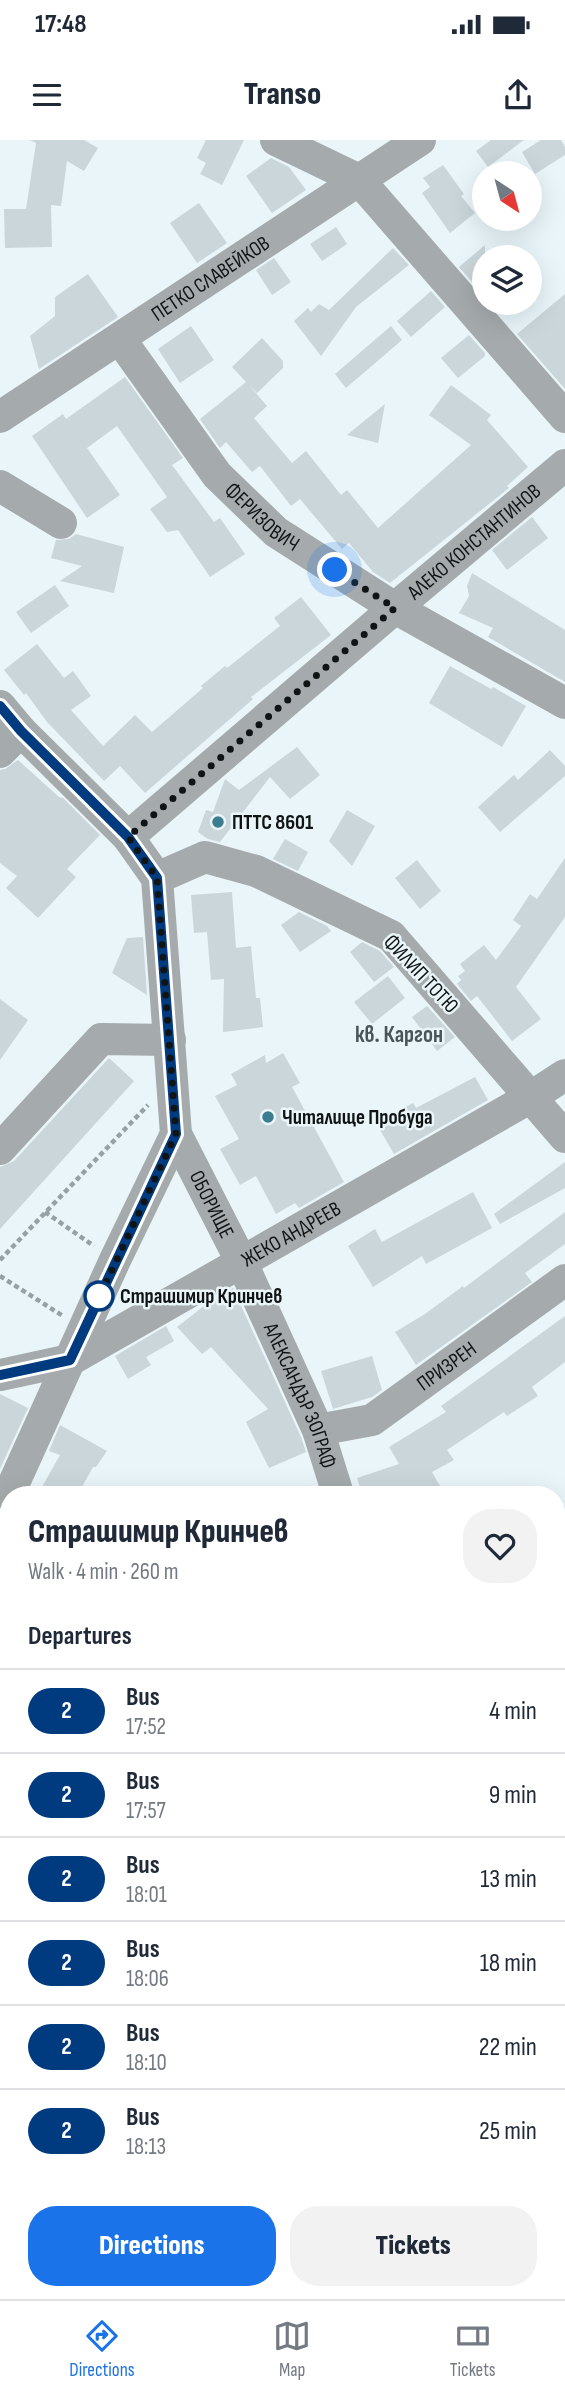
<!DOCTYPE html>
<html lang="en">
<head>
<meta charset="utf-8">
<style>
	:root { --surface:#fff; --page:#f2f2f3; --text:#1f2937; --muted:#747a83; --line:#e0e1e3; --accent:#1a73e8 }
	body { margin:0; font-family:"Sofia Sans Condensed",sans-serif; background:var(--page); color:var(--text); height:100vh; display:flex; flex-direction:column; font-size:26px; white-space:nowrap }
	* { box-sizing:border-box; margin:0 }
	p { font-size:23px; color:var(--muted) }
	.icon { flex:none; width:38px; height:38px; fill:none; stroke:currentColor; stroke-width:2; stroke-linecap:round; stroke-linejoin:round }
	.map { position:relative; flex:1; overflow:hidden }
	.sheet { position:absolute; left:0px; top:1346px; width:565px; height:814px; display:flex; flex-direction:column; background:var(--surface); border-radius:28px 28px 0 0; box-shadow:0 7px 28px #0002 }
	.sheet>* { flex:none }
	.badge { padding:0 14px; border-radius:23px; font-size:24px; line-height:46px }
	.needle { width:46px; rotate:144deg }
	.fabs { position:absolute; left:472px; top:21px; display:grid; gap:14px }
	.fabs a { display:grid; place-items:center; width:70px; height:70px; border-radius:50%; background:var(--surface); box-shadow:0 7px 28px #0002; font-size:35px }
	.you { position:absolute; width:35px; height:35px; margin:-18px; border:5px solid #fff; border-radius:50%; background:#1a73e8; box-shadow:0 0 0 10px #1a73e833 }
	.map>.badge { position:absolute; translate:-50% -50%; box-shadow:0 0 0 4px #fff }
	h2 { padding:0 28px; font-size:26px; line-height:63px }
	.round { display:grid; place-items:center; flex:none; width:74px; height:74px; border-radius:28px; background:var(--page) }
	.summary { display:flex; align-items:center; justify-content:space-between; height:119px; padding:0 28px }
	h1 { font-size:33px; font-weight:800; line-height:52px }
	.cta { display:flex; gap:14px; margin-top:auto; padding:14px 28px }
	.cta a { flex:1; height:80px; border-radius:28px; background:var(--accent); color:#fff; font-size:28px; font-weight:800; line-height:80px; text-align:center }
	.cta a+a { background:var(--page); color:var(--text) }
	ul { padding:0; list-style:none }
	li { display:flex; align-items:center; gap:21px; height:84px; padding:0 28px; border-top:2px solid var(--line) }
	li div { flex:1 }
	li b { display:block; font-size:26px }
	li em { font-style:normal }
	li .badge { min-width:77px; font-weight:700; text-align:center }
	.status { display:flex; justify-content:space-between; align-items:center; height:49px; padding:0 35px; background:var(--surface); direction:ltr }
	.status svg { height:19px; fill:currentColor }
	header { display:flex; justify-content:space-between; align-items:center; height:91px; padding:0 28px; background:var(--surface); font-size:32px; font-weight:800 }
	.tabs { display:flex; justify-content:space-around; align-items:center; height:98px; border-top:2px solid var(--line); background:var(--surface); font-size:19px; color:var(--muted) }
	.tabs a { display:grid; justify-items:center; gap:4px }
	.tabs .selected { color:var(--accent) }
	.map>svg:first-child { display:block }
	.building { fill:#cad6da }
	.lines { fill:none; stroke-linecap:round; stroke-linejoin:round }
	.path { stroke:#97a0a3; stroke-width:4.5; stroke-dasharray:5 3.5; stroke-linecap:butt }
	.minor { stroke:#a5aaac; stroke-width:32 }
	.line-casing { stroke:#fff; stroke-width:16 }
	.line { stroke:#003b80; stroke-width:10 }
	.walk { stroke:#101415; stroke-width:7; stroke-dasharray:0 12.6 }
	.poi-dot { fill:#3c7d90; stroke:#e9f5f9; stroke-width:2.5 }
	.stop-dot { fill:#fff; stroke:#003b80; stroke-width:3.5 }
	.labels { text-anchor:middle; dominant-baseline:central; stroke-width:5; stroke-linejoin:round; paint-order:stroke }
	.street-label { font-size:21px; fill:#101415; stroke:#e9f5f9 }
	.poi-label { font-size:21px; font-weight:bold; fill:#101415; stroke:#e9f5f9; text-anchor:start }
	.stop-label { font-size:21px; font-weight:bold; fill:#101415; stroke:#e9f5f9; text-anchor:start }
	.neighbourhood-label { font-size:23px; font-weight:bold; fill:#4b5558; stroke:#e9f5f9 }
</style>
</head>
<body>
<div class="status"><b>17:48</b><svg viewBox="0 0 49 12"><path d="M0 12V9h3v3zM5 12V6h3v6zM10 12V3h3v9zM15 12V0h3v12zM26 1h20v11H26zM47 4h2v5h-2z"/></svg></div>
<header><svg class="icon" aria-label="menu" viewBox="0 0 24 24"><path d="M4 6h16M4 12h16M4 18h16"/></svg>Transo<svg class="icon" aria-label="share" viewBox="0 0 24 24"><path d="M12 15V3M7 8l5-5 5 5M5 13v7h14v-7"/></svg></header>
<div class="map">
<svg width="565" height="2159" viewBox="0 0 565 2159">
	<rect width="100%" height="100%" fill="#e9f5f9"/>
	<!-- building -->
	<path class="building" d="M 30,0 L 84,0 L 98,8 L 84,31 L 67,21 L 61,66 L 51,65 L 52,107 L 5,108 L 4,69 L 26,69 L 36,3 Z
		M 206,0 L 244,0 L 222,45 L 200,34 L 206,23 L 197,18 Z
		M 491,0 L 524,0 L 488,27 L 476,11 Z
		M 541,0 L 561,0 L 565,7 L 565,15 L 535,34 L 522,12 Z
		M 271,18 L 289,27 L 306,50 L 272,73 L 246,36 Z
		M 443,25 L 464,54 L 461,56 L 475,73 L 450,93 L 422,53 L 430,47 L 423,38 Z
		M 199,63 L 227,103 L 197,123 L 170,83 Z
		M 336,87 L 347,104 L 322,121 L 310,104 Z
		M 485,105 L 485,157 L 459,127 Z
		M 393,108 L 409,125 L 356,167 L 321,216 L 294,181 L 308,168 L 311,172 L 319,164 L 329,170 Z
		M 274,118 L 291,142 L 272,155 L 256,130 Z
		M 88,134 L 118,177 L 39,229 L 30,196 L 55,176 L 55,157 Z
		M 431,151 L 445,167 L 411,197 L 397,181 Z
		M 565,154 L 565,249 L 517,194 Z
		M 191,186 L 214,220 L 180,243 L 158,209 Z
		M 391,186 L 402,200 L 346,248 L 335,234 Z
		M 469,195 L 485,213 L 485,216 L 458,238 L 441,218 Z
		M 262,198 L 283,221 L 283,228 L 257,253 L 249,245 L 267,266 L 254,278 L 292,323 L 306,311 L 341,355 L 347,350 L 378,388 L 471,305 L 429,275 L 451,245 L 491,275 L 487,280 L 528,327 L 507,346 L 509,348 L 390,443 L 373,432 L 349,403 L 342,409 L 300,359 L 291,366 L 260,326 L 252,332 L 226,302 L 220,308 L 200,279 L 246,242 L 232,227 Z
		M 125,237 L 183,318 L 172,325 L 214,382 L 220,378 L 245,414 L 210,437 L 178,390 L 167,392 L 150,369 L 167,357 L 117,286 L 87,308 L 120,355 L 87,378 L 32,296 L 63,274 L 66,279 Z
		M 385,264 L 378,303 L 347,295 Z
		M 532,377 L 548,398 L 507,430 L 492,410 Z
		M 76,394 L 124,407 L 114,453 L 60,441 L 82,426 L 51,418 L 56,400 L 69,399 Z
		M 472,433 L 565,490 L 565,542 L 488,497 L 493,488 L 459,473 L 469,456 L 467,446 Z
		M 55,445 L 69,466 L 31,493 L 16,472 Z
		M 301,457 L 331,495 L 251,557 L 253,559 L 145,653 L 120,626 L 104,641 L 47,582 L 26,553 L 24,555 L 4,530 L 37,504 L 64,538 L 73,531 L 91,556 L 71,570 L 103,606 L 135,575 L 152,592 L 203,548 L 201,546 L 225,526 L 227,528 L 280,486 L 274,478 Z
		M 450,526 L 491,549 L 493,547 L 526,566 L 502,607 L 429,563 Z
		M 297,607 L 320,635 L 290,659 L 270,637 L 220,702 L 208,699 L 198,692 L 206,670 L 213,672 L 225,639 L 239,650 Z
		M 550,610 L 565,626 L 565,636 L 500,692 L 478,667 L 514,635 L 518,640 Z
		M 18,620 L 59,657 L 63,658 L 100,695 L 67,729 L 76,737 L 38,778 L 6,748 L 17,736 L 0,723 L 0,630 L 5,629 Z
		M 347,670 L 375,686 L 352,726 L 329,701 Z
		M 285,699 L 308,712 L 298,731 L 273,719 Z
		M 565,718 L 565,777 L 516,847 L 541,879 L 512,901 L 477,856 L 471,861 L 457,844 L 461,840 L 458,836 L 465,831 L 460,824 L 484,805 L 496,820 L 521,786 L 513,780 L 530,754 L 537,759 Z
		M 417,720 L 441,751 L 420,769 L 395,738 Z
		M 232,752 L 236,808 L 251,806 L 256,858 L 260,858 L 263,887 L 223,892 L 224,839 L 211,840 L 207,792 L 194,793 L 191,755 Z
		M 299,772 L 327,786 L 331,791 L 300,812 L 281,785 Z
		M 143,797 L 147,855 L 112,833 L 127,798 Z
		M 362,802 L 380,811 L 394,827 L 374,842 L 350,812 Z
		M 388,836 L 405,858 L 372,884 L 354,862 Z
		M 0,859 L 28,880 L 0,920 Z
		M 427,866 L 455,897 L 437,911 L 412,877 Z
		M 283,913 L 300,943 L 292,947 L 344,1042 L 299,1068 L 295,1063 L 276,1074 L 256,1036 L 240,1045 L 220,1009 L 239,999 L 215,956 L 237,945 L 231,934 L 265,915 L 266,923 Z
		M 109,918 L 134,941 L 0,1089 L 0,1027 L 14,1021 Z
		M 475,937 L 488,960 L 394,1014 L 376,983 L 413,963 L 416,968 Z
		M 565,1022 L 565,1048 L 500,1084 L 494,1074 Z
		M 473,1052 L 492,1088 L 426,1124 L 422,1116 L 373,1147 L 348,1106 L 375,1089 L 382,1102 Z
		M 565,1072 L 565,1104 L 525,1133 L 532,1142 L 416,1225 L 395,1192 L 425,1174 L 463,1146 L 464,1148 Z
		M 233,1148 L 301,1297 L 306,1312 L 269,1328 L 246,1282 L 268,1269 L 211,1207 L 202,1214 L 177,1187 L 209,1162 Z
		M 565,1176 L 565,1222 L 532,1247 L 538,1256 L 507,1276 L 504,1272 L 447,1310 L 454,1320 L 432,1332 L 440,1346 L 426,1354 L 362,1354 L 357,1338 L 399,1324 L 389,1307 L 446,1272 L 441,1266 Z
		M 166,1186 L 174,1201 L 146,1217 L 151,1225 L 128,1239 L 115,1216 Z
		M 372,1216 L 382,1250 L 372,1257 L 333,1269 L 321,1231 Z
		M 0,1254 L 28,1268 L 0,1329 Z
		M 60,1285 L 107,1311 L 96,1327 L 93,1327 L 78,1354 L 38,1354 L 60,1315 L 49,1311 Z"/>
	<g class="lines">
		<!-- path -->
		<path class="path" d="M 45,1072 L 94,1106
			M 0,1120 L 148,965
			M 0,1136 L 63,1176
			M 0,1457 L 9,1461"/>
		<!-- minor -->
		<g class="minor">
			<path d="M 276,0 L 359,40 L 565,277"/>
			<path id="s1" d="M 120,199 L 217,335 L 276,392 L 395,468 L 565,563"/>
			<path id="s2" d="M 0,277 L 420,0"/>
			<path d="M 0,346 L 61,383"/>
			<path id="s3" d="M 0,566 L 21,591 L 128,697 L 157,738 L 176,994 L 242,1123 L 318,1290 L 338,1354"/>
			<path d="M 0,612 L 21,591"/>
			<path id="s4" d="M 128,697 L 395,468 L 565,325"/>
			<path d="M 157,738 L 205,717 L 256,731 L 391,796 L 565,997"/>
			<path d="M 0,1009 L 101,899 L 170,900"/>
			<path id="s5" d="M 0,1235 L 70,1220 L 531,957 L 565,935"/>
			<path id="s6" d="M 318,1290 L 372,1280 L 565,1140"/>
			<path d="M 9,1354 L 115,1120 L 176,994"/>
			<path d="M 556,1423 L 565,1411"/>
			<path d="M 0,1590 L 9,1588"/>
			<path d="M 556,1685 L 565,1680"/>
			<path d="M 0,1724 L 9,1724"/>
			<path d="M 0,1973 L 9,1972"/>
			<path d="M 518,2151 L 520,2159"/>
			<path d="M 549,2159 L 565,2153"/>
		</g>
	</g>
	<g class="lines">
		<!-- line casing -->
		<g class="line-casing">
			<path id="line" d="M 0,566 L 21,591 L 128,697 L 157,738 L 176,994 L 70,1220 L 0,1235"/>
		</g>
		<!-- line -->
		<use href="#line" class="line"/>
		<!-- walk -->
		<path class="walk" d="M 99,1156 L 95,1166 L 176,994 L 157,738 L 128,697 L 395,468 L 335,430"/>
	</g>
	<!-- markers -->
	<g class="poi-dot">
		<circle cx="218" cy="682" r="7"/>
		<circle cx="268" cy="977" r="7"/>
	</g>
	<circle class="stop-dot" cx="99" cy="1156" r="14"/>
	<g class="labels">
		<!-- street labels -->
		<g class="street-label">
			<text stroke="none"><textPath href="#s2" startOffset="252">ПЕТКО СЛАВЕЙКОВ</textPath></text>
			<text stroke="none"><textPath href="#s1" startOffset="229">ФЕРИЗОВИЧ</textPath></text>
			<text stroke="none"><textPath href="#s4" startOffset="455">АЛЕКО КОНСТАНТИНОВ</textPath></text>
			<text transform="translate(421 834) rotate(47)">ФИЛИП ТОТЮ</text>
			<text stroke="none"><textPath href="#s3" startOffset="569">ОБОРИЩЕ</textPath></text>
			<text stroke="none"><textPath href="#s5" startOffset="326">ЖЕКО АНДРЕЕВ</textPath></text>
			<text stroke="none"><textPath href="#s6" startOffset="147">ПРИЗРЕН</textPath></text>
			<text stroke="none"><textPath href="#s3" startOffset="780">АЛЕКСАНДЪР ЗОГРАФ</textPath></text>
		</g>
		<!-- poi labels -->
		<g class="poi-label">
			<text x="232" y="682">ПТТС 8601</text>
			<text x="282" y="977">Читалище Пробуда</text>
		</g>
		<!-- stop labels -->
		<g class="stop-label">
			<text x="120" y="1156">Страшимир Кринчев</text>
		</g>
		<!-- neighbourhood labels -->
		<g class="neighbourhood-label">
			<text x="399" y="895">кв. Каргон</text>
		</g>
	</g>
</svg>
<div class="fabs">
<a><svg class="needle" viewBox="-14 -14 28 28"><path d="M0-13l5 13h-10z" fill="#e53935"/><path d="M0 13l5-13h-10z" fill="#747a83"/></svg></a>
<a><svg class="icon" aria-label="layers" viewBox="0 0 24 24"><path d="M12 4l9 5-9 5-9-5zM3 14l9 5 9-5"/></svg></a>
</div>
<div class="you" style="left:335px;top:430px"></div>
<section class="sheet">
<div class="summary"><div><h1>Страшимир Кринчев</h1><p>Walk · 4 min · 260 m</p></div><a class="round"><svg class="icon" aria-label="heart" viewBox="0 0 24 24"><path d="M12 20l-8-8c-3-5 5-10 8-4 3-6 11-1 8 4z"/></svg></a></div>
<h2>Departures</h2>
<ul>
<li><span class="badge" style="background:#003b80;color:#fff">2</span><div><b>Bus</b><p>17:52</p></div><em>4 min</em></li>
<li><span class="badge" style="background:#003b80;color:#fff">2</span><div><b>Bus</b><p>17:57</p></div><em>9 min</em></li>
<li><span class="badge" style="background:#003b80;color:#fff">2</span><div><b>Bus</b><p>18:01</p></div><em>13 min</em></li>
<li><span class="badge" style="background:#003b80;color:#fff">2</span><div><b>Bus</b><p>18:06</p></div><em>18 min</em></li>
<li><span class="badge" style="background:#003b80;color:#fff">2</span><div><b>Bus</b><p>18:10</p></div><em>22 min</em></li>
<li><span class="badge" style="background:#003b80;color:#fff">2</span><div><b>Bus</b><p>18:13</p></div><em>25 min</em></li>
</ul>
<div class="cta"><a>Directions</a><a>Tickets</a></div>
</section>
</div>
<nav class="tabs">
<a class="selected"><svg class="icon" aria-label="directions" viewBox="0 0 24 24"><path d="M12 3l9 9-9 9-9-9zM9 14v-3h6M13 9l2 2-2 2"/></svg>Directions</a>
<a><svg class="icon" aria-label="map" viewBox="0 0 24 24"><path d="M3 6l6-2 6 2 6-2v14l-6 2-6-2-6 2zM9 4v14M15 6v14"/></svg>Map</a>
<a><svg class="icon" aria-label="tickets" viewBox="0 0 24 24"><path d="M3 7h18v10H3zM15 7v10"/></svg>Tickets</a>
</nav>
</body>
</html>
